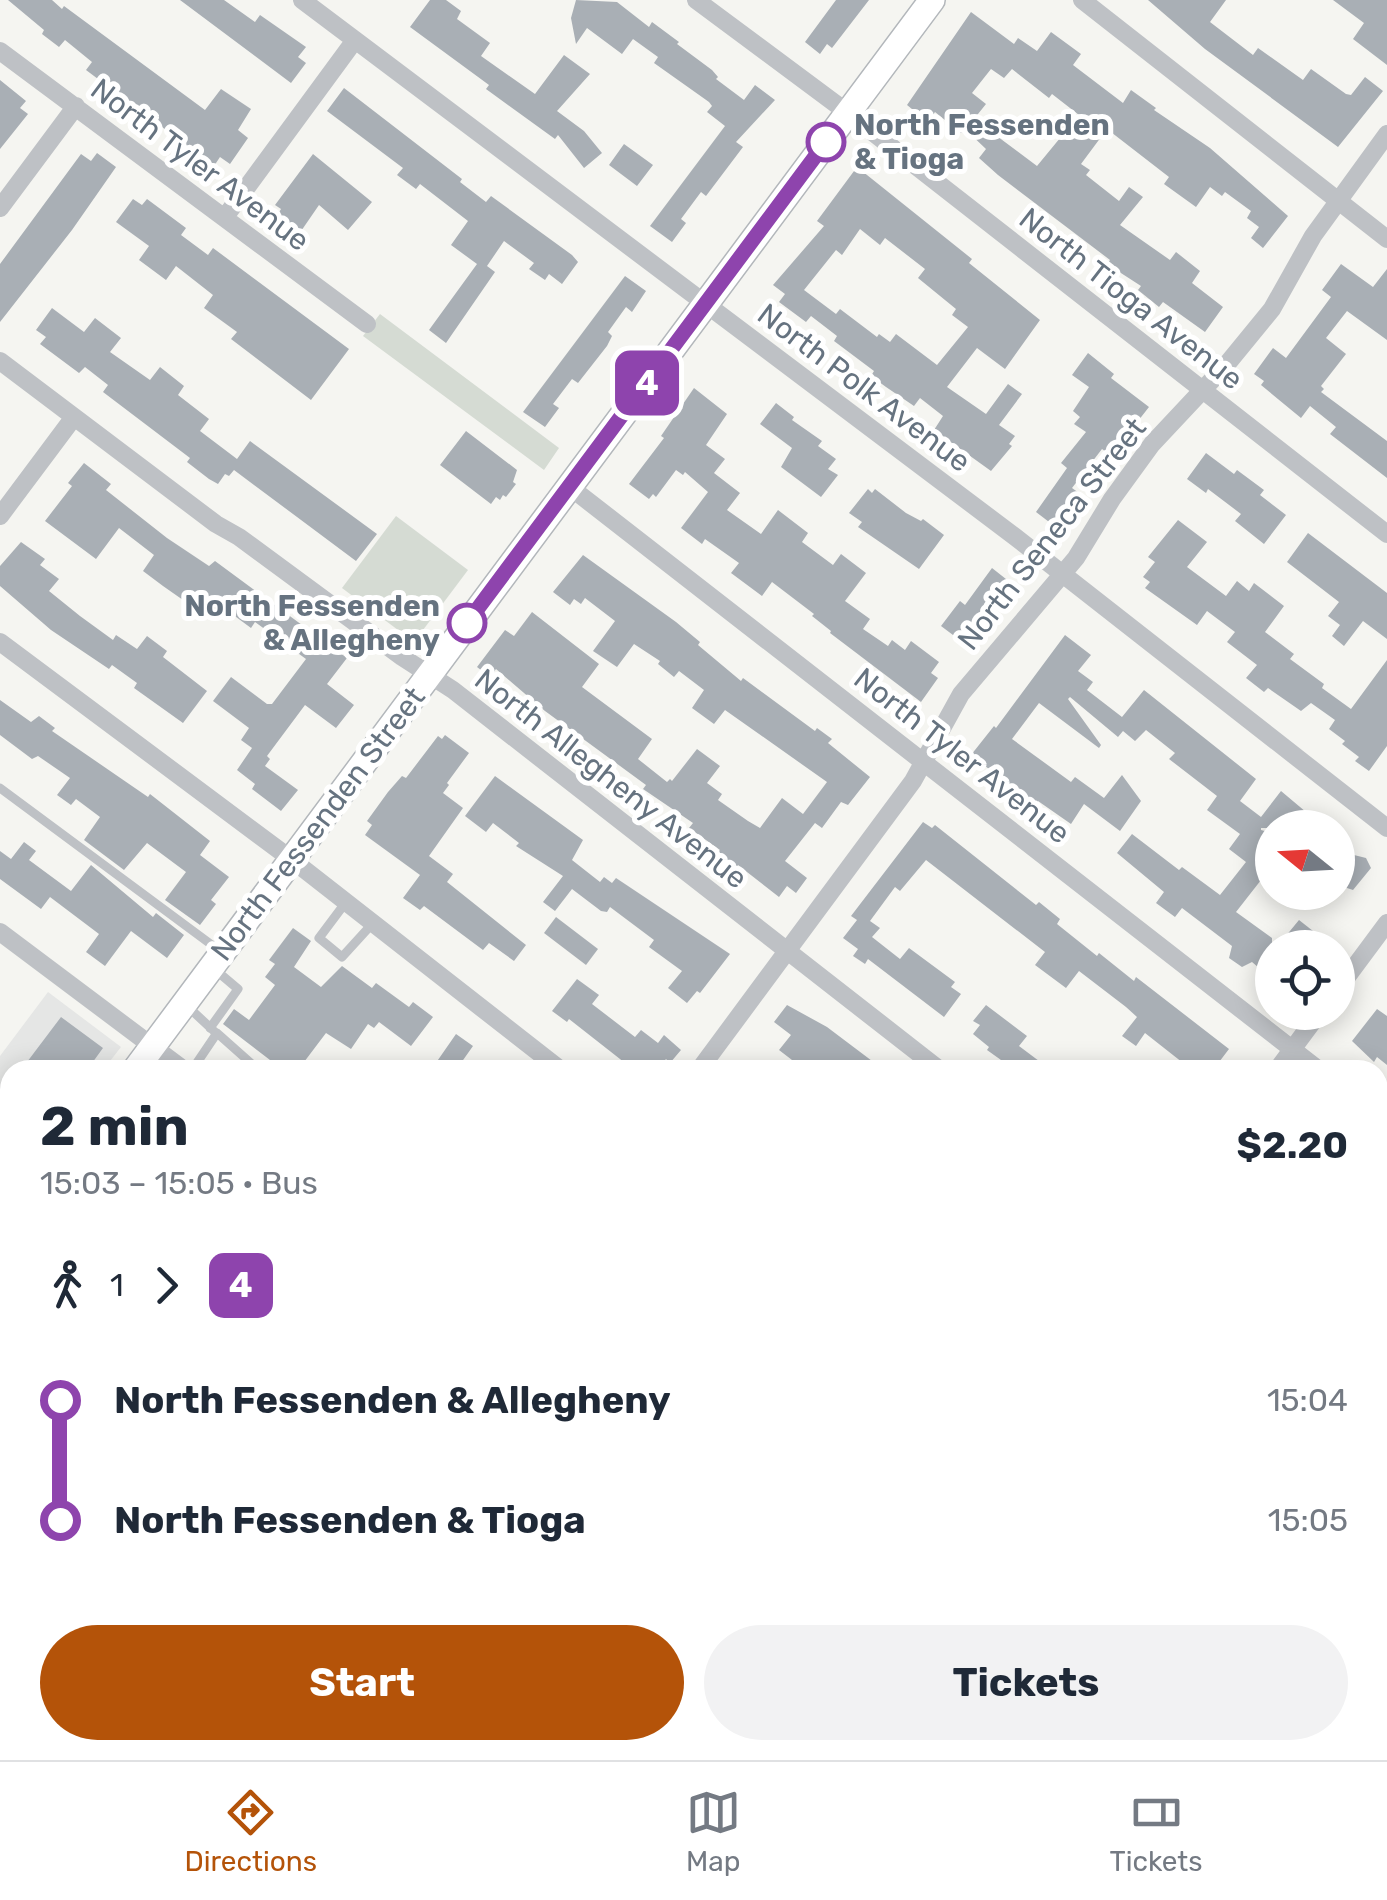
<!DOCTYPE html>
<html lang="en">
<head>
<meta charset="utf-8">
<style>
	:root { --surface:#fff; --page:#f2f2f3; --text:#1f2937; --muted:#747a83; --line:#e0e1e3; --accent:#b45309 }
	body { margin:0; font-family:Rubik,sans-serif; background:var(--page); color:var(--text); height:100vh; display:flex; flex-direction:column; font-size:38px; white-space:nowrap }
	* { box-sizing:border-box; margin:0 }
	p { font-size:32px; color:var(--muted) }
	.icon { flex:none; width:55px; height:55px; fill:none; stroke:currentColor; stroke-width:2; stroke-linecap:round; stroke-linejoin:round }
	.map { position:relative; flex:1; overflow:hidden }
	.drawer { position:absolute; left:0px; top:1060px; width:1388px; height:700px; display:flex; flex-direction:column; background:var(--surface); border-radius:30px 30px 0 0; box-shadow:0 5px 25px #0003 }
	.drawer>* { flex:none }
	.badge { padding:0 20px; border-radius:15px; font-size:35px; line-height:65px }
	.needle { width:65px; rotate:288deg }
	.tools { position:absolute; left:1255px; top:810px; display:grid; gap:20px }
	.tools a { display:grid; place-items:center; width:100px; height:100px; border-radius:50%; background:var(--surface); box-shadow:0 5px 25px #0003; font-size:50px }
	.map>.badge { position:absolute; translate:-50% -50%; box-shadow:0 0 0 5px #fff }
	.legs { display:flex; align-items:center; gap:15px; height:110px; padding:0 40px; font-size:32px }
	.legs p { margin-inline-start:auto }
	.head { display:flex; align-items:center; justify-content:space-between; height:170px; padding:0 40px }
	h1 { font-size:55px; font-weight:700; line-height:75px }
	.button { display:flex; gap:20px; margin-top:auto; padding:20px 40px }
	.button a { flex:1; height:115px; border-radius:60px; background:var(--accent); color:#fff; font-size:40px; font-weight:700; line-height:115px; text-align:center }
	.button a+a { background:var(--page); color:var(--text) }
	ul { padding:0 40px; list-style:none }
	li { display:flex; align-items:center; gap:35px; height:120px; font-size:38px }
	li i { display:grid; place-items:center; width:15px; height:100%; margin:0 12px; background:currentColor }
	li i::after { content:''; width:25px; height:25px; margin:-12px; border:8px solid; border-radius:50%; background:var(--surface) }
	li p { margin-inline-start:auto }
	li:first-child i { background:linear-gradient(#0000 50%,currentColor 0) }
	li:last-child i { background:linear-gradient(currentColor 50%,#0000 0) }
	.tab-bar { display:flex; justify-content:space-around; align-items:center; height:140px; border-top:2px solid var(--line); background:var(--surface); font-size:28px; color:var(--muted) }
	.tab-bar a { display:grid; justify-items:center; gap:5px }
	.tab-bar .selected { color:var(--accent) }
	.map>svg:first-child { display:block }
	.built { fill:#e5e6e5 }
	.green { fill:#d5dbd3 }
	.building { fill:#a9afb5; fill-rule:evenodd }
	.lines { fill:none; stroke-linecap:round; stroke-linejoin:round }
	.secondary-casing { stroke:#b3b7bb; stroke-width:28 }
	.lane { stroke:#bec1c5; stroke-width:9 }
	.street { stroke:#bec1c5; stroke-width:18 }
	.secondary { stroke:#fff; stroke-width:25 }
	.line-1-casing { stroke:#fff; stroke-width:22 }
	.line-1 { stroke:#8e44ad; stroke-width:15 }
	.stop-1-dot { fill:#fff; stroke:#8e44ad; stroke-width:5 }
	.labels { text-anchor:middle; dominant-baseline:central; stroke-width:10; stroke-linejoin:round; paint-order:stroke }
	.stop-label { font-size:30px; font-weight:bold; fill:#667380; stroke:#fff; text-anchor:start }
	.street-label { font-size:30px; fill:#667380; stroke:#fff }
</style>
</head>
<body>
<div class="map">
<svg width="1387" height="1760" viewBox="0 0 1387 1760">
	<rect width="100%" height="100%" fill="#f5f5f1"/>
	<!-- built -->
	<path class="built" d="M 48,992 L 121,1047 L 103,1070 L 10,1070 L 10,1141 L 0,1133 L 0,1056 Z"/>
	<!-- green -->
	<path class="green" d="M 380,314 L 559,448 L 544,470 L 363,336 Z
		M 396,516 L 468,570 L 414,642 L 342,588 Z"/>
	<!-- building -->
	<path class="building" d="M 8,0 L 52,0 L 62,9 L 64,6 L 205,110 L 221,89 L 251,109 L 238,130 L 248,138 L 230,164 L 220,157 L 214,166 L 86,70 L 92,62 L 65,40 L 59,47 L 42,34 L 44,30 Z
		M 180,0 L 224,0 L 255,22 L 260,15 L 306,47 L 298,57 L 306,63 L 291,83 Z
		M 430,0 L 446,0 L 461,11 L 457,19 L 490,43 L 481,56 L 535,94 L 564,55 L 590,74 L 557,111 L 584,131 L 602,153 L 584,168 L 558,135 L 555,139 L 486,89 L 489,85 L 410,27 Z
		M 576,0 L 617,2 L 649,27 L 652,22 L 679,42 L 677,44 L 712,70 L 718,77 L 716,79 L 744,100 L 755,85 L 775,100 L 736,142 L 743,147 L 706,196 L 701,192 L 681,219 L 686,223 L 672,242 L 650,226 L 725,126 L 707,112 L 712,106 L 709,102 L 654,63 L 658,57 L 633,39 L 622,54 L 587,28 L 576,44 L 571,18 Z
		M 836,0 L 869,0 L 832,48 L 827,44 L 820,54 L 805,42 Z
		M 1148,0 L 1226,0 L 1210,22 L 1253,55 L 1258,48 L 1303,80 L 1311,69 L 1346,94 L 1351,95 L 1365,77 L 1383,91 L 1338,147 L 1205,49 Z
		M 1333,0 L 1387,0 L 1387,65 L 1353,39 L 1364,23 Z
		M 971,12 L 1014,44 L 1018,38 L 1037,51 L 1051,32 L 1081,54 L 1073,65 L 1123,103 L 1131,90 L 1156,108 L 1154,110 L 1210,148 L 1288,216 L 1263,248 L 1251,238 L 1259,227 L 1247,218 L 1251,211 L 1225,192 L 1222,196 L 1210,187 L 1196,207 L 1164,184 L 1169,177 L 1107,129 L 1081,164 L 1090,170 L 1086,175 L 1119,201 L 1129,187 L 1143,197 L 1120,225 L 1170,260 L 1176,252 L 1200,271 L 1192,283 L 1223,307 L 1205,332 L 1163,302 L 1159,307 L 1138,290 L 1141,286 L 1107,264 L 1110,260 L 998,175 L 979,158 L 986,149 L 965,129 L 961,133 L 935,112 L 928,122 L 907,105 ZM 991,69 L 1004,78 L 1012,69 L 1049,98 L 1052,94 L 1079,115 L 1037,166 L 974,119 L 986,104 L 972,93 Z
		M 0,80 L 26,101 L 20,108 L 28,114 L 0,149 Z
		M 344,88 L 462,179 L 460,182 L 486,202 L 491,196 L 572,255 L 578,262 L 562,284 L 549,274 L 545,280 L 529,269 L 534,263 L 504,241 L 487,266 L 495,272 L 446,343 L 429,330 L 477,264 L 451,245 L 468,221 L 420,184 L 416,189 L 397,175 L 403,168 L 327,111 Z
		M 624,144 L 653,165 L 637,186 L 609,165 Z
		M 97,153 L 116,167 L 72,230 L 0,322 L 0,264 L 81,154 L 91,161 Z
		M 313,154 L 372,202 L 348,230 L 319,205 L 297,237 L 274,221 L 281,209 L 275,205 Z
		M 857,167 L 972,259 L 969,263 L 1040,320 L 1005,369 L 977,348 L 947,387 L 986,414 L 1008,384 L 1022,394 L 999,425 L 1015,436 L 1009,444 L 1012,446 L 991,471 L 934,430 L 943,416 L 920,398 L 914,406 L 886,387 L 871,376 L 874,371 L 834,341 L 837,336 L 811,316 L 806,322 L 779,302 L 785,294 L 773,285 L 824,226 L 817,221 ZM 860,229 L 880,245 L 885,238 L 925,269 L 918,278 L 956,309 L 952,315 L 968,327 L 937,365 L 896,334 L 890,342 L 879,334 L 877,337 L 840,309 L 836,314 L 804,290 L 836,250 L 842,255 Z
		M 133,199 L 142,205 L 147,199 L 186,228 L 181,235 L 208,255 L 213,248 L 349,349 L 311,400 L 231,339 L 237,332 L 204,308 L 213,295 L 176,266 L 166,280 L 139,260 L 149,246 L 116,222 Z
		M 1341,264 L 1373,287 L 1387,269 L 1387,340 L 1347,311 L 1326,338 L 1346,354 L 1321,386 L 1324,389 L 1321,392 L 1387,441 L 1387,478 L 1330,434 L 1336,427 L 1310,406 L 1301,418 L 1261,385 L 1264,381 L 1254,374 L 1273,348 L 1286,358 L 1331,297 L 1322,290 Z
		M 625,276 L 646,291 L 632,312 L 626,307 L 608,332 L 612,336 L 607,346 L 578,383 L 572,379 L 553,404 L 559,408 L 545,427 L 523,412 Z
		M 52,308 L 84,332 L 95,318 L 121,338 L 110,352 L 150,380 L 160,367 L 184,386 L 178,395 L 209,419 L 200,431 L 237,459 L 250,441 L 377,534 L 356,561 L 234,470 L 229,476 L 225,474 L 218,484 L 209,479 L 187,462 L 190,458 L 103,392 L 108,385 L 85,367 L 79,373 L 40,344 L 46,337 L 36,330 Z
		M 1088,353 L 1114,374 L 1111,378 L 1149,407 L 1131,430 L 1127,428 L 1109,454 L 1102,449 L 1072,488 L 1079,493 L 1076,500 L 1059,522 L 1057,520 L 1053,525 L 1036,512 L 1067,468 L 1061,463 L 1086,432 L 1074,424 L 1080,417 L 1073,411 L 1089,387 L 1072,375 Z
		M 694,388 L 727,414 L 706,445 L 725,459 L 714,473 L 740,493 L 727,510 L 761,534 L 778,510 L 808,533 L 802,542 L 833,565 L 841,554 L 866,573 L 845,601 L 870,619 L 863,629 L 888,646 L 892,640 L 905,650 L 911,641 L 939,662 L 931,673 L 938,678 L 921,702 L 830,633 L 831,631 L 812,616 L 814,614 L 772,582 L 762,596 L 731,573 L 739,563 L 705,539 L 702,544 L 681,528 L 708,492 L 685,472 L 683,475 L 676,470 L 656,497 L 653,494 L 649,499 L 629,484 L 664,438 L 661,436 Z
		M 776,403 L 794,417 L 792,420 L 822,441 L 818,446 L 836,459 L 828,469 L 838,475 L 821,497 L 781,467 L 792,448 L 760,424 Z
		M 466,431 L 517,470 L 513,482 L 516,484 L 506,497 L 503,495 L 500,500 L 496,497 L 491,504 L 440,465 Z
		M 1206,453 L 1234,474 L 1237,470 L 1264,490 L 1260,495 L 1286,515 L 1264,544 L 1235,521 L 1241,514 L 1208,489 L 1206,493 L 1187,479 Z
		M 84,463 L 111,484 L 106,490 L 167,538 L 209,566 L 215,561 L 347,658 L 327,684 L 354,705 L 336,728 L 305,705 L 267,756 L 270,759 L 265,766 L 298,790 L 281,811 L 252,789 L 255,784 L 237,770 L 252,748 L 241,740 L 249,728 L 213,701 L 231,677 L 267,704 L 272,704 L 306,659 L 255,622 L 251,628 L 213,600 L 203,614 L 163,586 L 143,571 L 154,555 L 119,528 L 96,559 L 45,521 L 72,486 L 68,483 Z
		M 868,489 L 872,493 L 875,489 L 906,513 L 921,521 L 923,519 L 944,535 L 919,569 L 858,527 L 862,522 L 849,513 Z
		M 1178,520 L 1207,542 L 1187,567 L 1226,596 L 1237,581 L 1249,591 L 1254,583 L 1284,606 L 1265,632 L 1294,654 L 1290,659 L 1324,684 L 1322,688 L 1351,709 L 1387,660 L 1387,746 L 1369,771 L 1355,761 L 1359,757 L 1342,744 L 1345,741 L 1329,729 L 1335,720 L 1311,703 L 1301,711 L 1268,688 L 1264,692 L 1246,678 L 1257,665 L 1227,642 L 1235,632 L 1207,611 L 1197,625 L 1145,588 L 1150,582 L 1143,577 L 1155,562 L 1148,557 Z
		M 1308,533 L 1387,593 L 1387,639 L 1363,621 L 1344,646 L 1332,636 L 1340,625 L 1328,616 L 1339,602 L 1287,562 Z
		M 21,542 L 45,559 L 40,565 L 59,579 L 49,591 L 80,616 L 113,640 L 116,635 L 137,649 L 147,636 L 167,651 L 163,657 L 207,691 L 183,723 L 134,688 L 137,683 L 112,665 L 109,669 L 51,630 L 0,586 L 0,566 Z
		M 583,555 L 676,622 L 700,642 L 698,645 L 741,681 L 743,678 L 815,731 L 817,728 L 832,739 L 828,743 L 870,777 L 848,805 L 841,802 L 822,828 L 815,823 L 785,861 L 807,878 L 796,893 L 787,886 L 779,897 L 738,865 L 735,869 L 716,854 L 720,850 L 689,828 L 693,823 L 643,789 L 646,785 L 545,711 L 496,669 L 490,677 L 477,667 L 505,630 L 514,636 L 532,612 L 599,664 L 582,687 L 652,739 L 638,759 L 667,782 L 670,779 L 672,781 L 697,749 L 720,766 L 707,783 L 722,794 L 718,800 L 748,821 L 760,828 L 782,798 L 803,814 L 827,782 L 725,710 L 714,724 L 692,708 L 704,690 L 679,671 L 674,677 L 658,664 L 660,661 L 634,644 L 617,667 L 593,651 L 615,621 L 585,598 L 581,604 L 574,599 L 570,605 L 553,592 Z
		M 992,568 L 1011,583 L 984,621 L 978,617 L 961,641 L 941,626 L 960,601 L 965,605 Z
		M 1065,635 L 1091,655 L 1078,671 L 1093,682 L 1087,690 L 1122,717 L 1144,690 L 1256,779 L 1240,801 L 1261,817 L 1281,791 L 1325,828 L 1261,828 L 1261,830 L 1272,833 L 1272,866 L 1236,912 L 1272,938 L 1272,979 L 1252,962 L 1242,967 L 1229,958 L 1232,946 L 1182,908 L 1175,917 L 1156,903 L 1164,892 L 1117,853 L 1132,834 L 1179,870 L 1182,867 L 1220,895 L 1246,862 L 1229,849 L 1240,834 L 1207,810 L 1217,796 L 1169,759 L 1175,753 L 1146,730 L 1135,741 L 1123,731 L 1118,737 L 1070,697 L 1068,699 L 1101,745 L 1099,748 L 1039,703 L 1012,739 L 1071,782 L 1075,777 L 1104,798 L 1122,775 L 1141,801 L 1120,831 L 1084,804 L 1071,824 L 1038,801 L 1035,805 L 971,755 L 994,726 L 996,728 Z
		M 0,700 L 31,722 L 39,716 L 55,728 L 52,731 L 148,797 L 150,794 L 210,841 L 200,855 L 229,877 L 211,900 L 216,904 L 200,925 L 165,900 L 186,872 L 147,843 L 124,870 L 84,840 L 100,817 L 76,799 L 71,805 L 57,795 L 70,778 L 38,756 L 32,759 L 0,735 Z
		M 445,735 L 469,753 L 447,783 L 449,785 L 443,793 L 463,808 L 429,856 L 453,874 L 447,882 L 526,945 L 514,961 L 489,943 L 483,950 L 424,906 L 420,910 L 403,898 L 420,875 L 365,835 L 372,825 L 367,821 L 388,792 L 402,776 L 406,778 L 438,736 L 442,739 Z
		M 495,776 L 583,840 L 572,860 L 600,882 L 604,877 L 612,883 L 616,878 L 730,954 L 700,993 L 697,991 L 687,1003 L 668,988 L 682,971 L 649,947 L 654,940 L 610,907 L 607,912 L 601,911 L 572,889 L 555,911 L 543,902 L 563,876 L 516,846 L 519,843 L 493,823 L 486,832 L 465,816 Z
		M 923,822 L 932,828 L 935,825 L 1036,905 L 1039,902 L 1060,919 L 1057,924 L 1097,956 L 1099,953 L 1134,981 L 1136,977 L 1229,1049 L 1213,1070 L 1192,1070 L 1145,1033 L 1136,1046 L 1122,1036 L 1137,1017 L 1126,1007 L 1079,971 L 1066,988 L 1035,965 L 1045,952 L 926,860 L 900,891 L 895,887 L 870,921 L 880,928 L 872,937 L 900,959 L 909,948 L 955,982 L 951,987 L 961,994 L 944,1017 L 868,959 L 865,964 L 853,956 L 858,949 L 843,938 L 857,920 L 851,916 Z
		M 24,842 L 36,851 L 29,860 L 71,891 L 91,865 L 153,917 L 156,913 L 184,935 L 167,958 L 131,931 L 105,966 L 86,952 L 99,934 L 50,897 L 41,909 L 0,879 L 0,851 L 11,859 Z
		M 1338,851 L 1366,858 L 1371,868 L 1353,890 L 1338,885 Z
		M 556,917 L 598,949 L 586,965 L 544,933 Z
		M 1299,920 L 1313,931 L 1313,937 L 1304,948 L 1276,948 Z
		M 293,928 L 311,941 L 294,967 L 321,987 L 342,966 L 372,988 L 376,983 L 409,1007 L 413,1002 L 433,1017 L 411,1046 L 379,1022 L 374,1028 L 368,1024 L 351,1049 L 326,1033 L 298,1070 L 283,1070 L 223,1024 L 234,1009 L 249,1020 L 275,985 L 265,977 L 275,964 L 269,960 Z
		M 577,979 L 599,995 L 592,1004 L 635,1037 L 641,1030 L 658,1043 L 664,1035 L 681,1050 L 670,1063 L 666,1059 L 657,1070 L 634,1070 L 569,1019 L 567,1022 L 552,1011 Z
		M 787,1005 L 827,1027 L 884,1070 L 805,1070 L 779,1050 L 791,1035 L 774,1022 Z
		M 986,1005 L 1027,1036 L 1019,1046 L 1051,1070 L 1015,1070 L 987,1050 L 989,1047 L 973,1034 L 980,1025 L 973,1021 Z
		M 1377,1009 L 1387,1016 L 1387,1065 L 1377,1057 L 1374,1062 L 1352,1041 Z
		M 61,1017 L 103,1048 L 87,1070 L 21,1070 Z
		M 456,1034 L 473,1046 L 456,1070 L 431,1070 Z"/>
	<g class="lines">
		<!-- secondary casing -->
		<g class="secondary-casing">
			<path id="secondary" d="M 135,1070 L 932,0
				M 0,1250 L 10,1237"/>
		</g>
		<!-- lane -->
		<path class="lane" d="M 0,788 L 220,951
			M 346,902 L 319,938 L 342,957 L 373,923
			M 186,1005 L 215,1032
			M 210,1028 L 238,989 L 212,967
			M 192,1070 L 217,1033 L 253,1065 L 250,1070"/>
		<!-- street -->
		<path class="street" d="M 302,0 L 1014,536 L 1387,828
			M 696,0 L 848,113 L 1387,534
			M 1082,0 L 1387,239
			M 0,51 L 367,324
			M 0,208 L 76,106
			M 225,217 L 355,40
			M 0,361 L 216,524 L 239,537 L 402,657 L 453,690 L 940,1070
			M 570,487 L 1319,1070
			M 0,516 L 74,417
			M 0,642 L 291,859 L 561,1070
			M 0,932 L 184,1070
			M 1338,989 L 1387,923
			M 699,1070 L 913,781 L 961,694 L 1076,558 L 1112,499 L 1152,444 L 1227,364 L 1272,309 L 1313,236 L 1387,134
			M 1277,1070 L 1320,1012
			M 1378,1115 L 1387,1122
			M 1378,1411 L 1387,1418
			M 0,1515 L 10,1523
			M 0,1640 L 10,1626
			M 1378,1714 L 1387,1700
			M 298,1750 L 311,1760
			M 679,1750 L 692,1760
			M 1058,1750 L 1071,1760
			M 194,1760 L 202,1750
			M 764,1760 L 772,1750
			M 1343,1760 L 1351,1750"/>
		<!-- secondary -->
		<use href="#secondary" class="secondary"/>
	</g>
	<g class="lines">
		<!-- line-1 casing -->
		<g class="line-1-casing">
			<path id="line-1" d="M 467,623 L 826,142"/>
		</g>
		<!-- line-1 -->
		<use href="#line-1" class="line-1"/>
	</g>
	<!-- markers -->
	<g class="stop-1-dot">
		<circle cx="826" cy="142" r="18"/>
		<circle cx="467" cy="623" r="18"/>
	</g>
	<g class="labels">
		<!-- stop labels -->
		<g class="stop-label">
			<text x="854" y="125">North Fessenden<tspan x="854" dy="34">&amp; Tioga</tspan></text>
			<text x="440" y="606" text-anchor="end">North Fessenden<tspan x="440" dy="34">&amp; Allegheny</tspan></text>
		</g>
		<!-- street labels -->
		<g class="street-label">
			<text transform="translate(200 165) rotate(37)">North Tyler Avenue</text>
			<text transform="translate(1131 299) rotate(38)">North Tioga Avenue</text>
			<text transform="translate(864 388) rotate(37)">North Polk Avenue</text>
			<text transform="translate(1052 534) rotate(-52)">North Seneca Street</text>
			<text transform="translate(962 756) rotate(38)">North Tyler Avenue</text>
			<text transform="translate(611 779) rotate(38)">North Allegheny Avenue</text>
			<text transform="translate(318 824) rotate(-53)">North Fessenden Street</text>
		</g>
	</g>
</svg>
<div class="tools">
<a><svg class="needle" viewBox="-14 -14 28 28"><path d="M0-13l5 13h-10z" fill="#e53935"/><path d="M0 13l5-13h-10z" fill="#747a83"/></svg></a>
<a><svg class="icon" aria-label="locate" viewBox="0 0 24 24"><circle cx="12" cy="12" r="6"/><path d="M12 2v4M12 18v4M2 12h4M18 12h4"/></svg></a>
</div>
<b class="badge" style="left:647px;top:383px;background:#8e44ad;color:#fff">4</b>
<section class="drawer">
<div class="head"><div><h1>2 min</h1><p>15:03 – 15:05 · Bus</p></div><b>$2.20</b></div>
<div class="legs"><svg class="icon" aria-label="walk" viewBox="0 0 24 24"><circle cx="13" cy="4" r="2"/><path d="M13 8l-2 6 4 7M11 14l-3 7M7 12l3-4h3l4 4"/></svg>1<svg class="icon" aria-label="forward" viewBox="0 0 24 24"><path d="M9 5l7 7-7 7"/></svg><b class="badge" style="background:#8e44ad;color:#fff">4</b></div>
<ul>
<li><i style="color:#8e44ad"></i><b>North Fessenden &amp; Allegheny</b><p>15:04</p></li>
<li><i style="color:#8e44ad"></i><b>North Fessenden &amp; Tioga</b><p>15:05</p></li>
</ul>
<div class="button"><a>Start</a><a>Tickets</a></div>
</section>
</div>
<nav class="tab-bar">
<a class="selected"><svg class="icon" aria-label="directions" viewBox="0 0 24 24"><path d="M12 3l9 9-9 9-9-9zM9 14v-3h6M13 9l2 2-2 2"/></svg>Directions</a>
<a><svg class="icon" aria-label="map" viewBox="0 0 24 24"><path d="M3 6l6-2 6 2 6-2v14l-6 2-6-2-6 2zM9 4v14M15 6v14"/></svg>Map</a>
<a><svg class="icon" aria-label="tickets" viewBox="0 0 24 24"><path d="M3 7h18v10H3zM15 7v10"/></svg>Tickets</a>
</nav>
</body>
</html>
